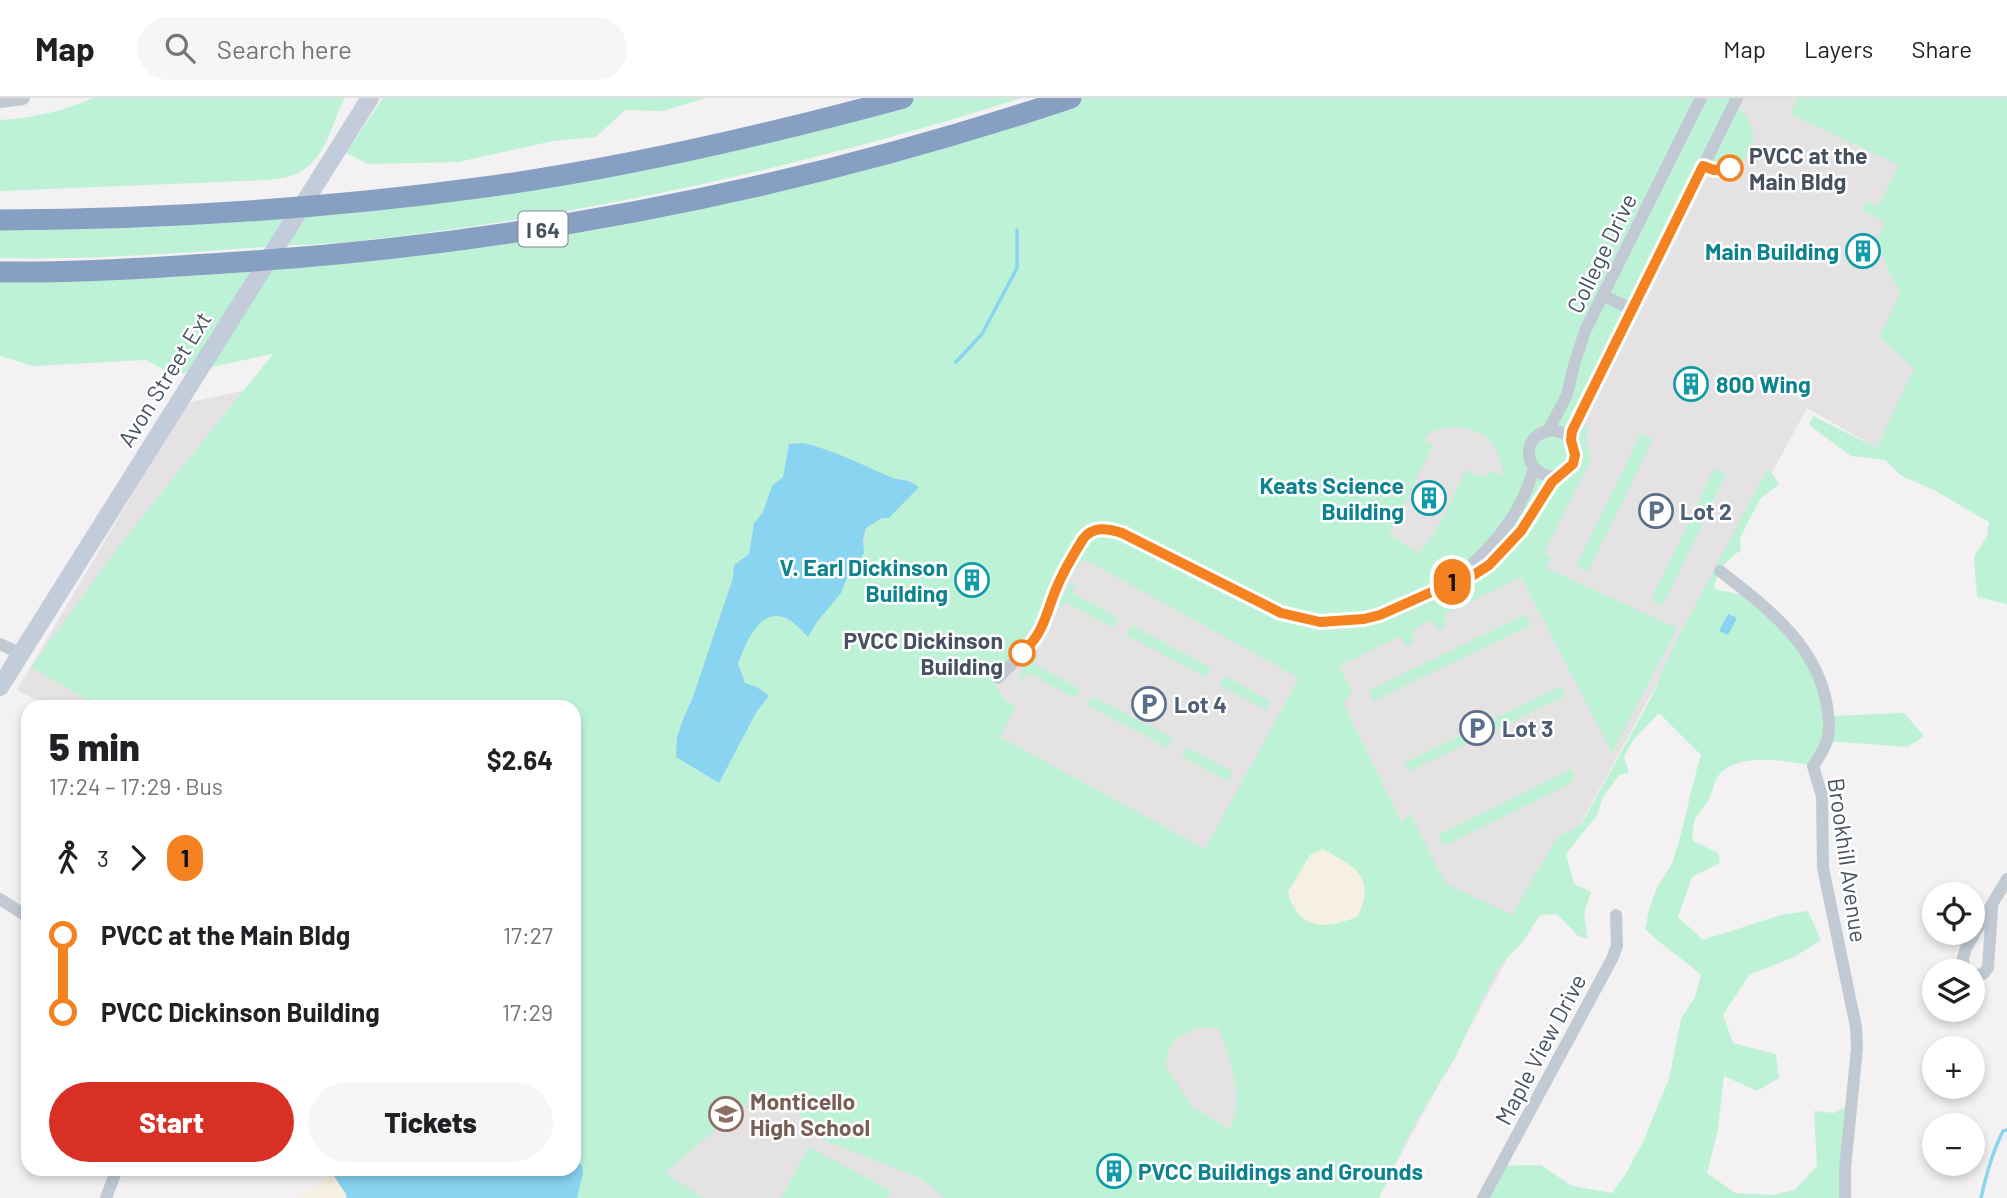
<!DOCTYPE html>
<html lang="en">
<head>
<meta charset="utf-8">
<style>
	:root { --surface:#fff; --page:#f6f6f6; --text:#202124; --muted:#757577; --line:#e0e0e0; --accent:#d93025 }
	body { margin:0; font-family:Barlow,sans-serif; background:var(--page); color:var(--text); height:100vh; display:flex; flex-direction:column; font-size:26px; white-space:nowrap }
	* { box-sizing:border-box; margin:0 }
	p { font-size:23px; color:var(--muted) }
	.icon { flex:none; width:38px; height:38px; fill:none; stroke:currentColor; stroke-width:2; stroke-linecap:round; stroke-linejoin:round }
	.map { position:relative; flex:1; overflow:hidden }
	.panel { position:absolute; left:21px; top:602px; width:560px; height:476px; display:flex; flex-direction:column; background:var(--surface); border-radius:21px; box-shadow:0 4px 10px #0003 }
	.panel>* { flex:none }
	.badge { padding:0 14px; border-radius:23px; font-size:24px; line-height:46px }
	.fabs { position:absolute; left:1922px; top:784px; display:grid; gap:14px }
	.fabs a { display:grid; place-items:center; width:63px; height:63px; border-radius:50%; background:var(--surface); box-shadow:0 4px 10px #0003; font-size:35px }
	.map>.badge { position:absolute; translate:-50% -50%; box-shadow:0 0 0 4px #fff }
	.legs { display:flex; align-items:center; gap:10px; height:77px; padding:0 28px; font-size:23px }
	.legs p { margin-inline-start:auto }
	.headline { display:flex; align-items:center; justify-content:space-between; height:119px; padding:0 28px }
	h1 { font-size:38px; font-weight:800; line-height:52px }
	.primary-button { display:flex; gap:14px; margin-top:auto; padding:14px 28px }
	.primary-button a { flex:1; height:80px; border-radius:42px; background:var(--accent); color:#fff; font-size:28px; font-weight:800; line-height:80px; text-align:center }
	.primary-button a+a { background:var(--page); color:var(--text) }
	ul { padding:0 28px; list-style:none }
	li { display:flex; align-items:center; gap:24px; height:77px; font-size:26px }
	li i { display:grid; place-items:center; width:10px; height:100%; margin:0 9px; background:currentColor }
	li i::after { content:''; width:18px; height:18px; margin:-9px; border:5px solid; border-radius:50%; background:var(--surface) }
	li p { margin-inline-start:auto }
	li:first-child i { background:linear-gradient(#0000 50%,currentColor 0) }
	li:last-child i { background:linear-gradient(currentColor 50%,#0000 0) }
	header { display:flex; align-items:center; gap:42px; box-sizing:border-box; height:98px; padding:0 35px; background:var(--surface); border-bottom:2px solid var(--line) }
	header strong { font-size:33px }
	nav { display:flex; gap:38px; margin-inline-start:auto; font-size:24px }
	.search { width:490px; height:63px; background:var(--page); display:flex; align-items:center; gap:18px; box-sizing:border-box; padding:0 24px; border-radius:38px; color:var(--muted); font-size:26px }
	.map>svg:first-child { display:block }
	.education { fill:#e4e2e3 }
	.green { fill:#bef2d6; fill-rule:evenodd }
	.sand { fill:#f5f0e1 }
	.water { fill:#89d4f1 }
	.lines { fill:none; stroke-linecap:round; stroke-linejoin:round }
	.stream { stroke:#89d4f1; stroke-width:3.5 }
	.minor { stroke:#c1cad3; stroke-width:12 }
	.tertiary { stroke:#c1cad3; stroke-width:14 }
	.secondary { stroke:#c3ccda; stroke-width:18 }
	.motorway { stroke:#869fc2; stroke-width:21 }
	.line-1-casing { stroke:#fff; stroke-width:16 }
	.line-1 { stroke:#f58220; stroke-width:10 }
	.stop-1-dot { fill:#fff; stroke:#f58220; stroke-width:3.5 }
	.labels { text-anchor:middle; dominant-baseline:central; stroke-width:5; stroke-linejoin:round; paint-order:stroke }
	.shield { fill:#fff; stroke:#7e8690; stroke-width:2 }
	.shield-label { font-size:21px; font-weight:bold; fill:#475260 }
	.stop-label { font-size:23px; font-weight:bold; fill:#475260; stroke:#fff; text-anchor:start }
	.culture-label { font-size:23px; font-weight:bold; fill:#0d838f; stroke:#fff; text-anchor:end }
	.street-label { font-size:23px; fill:#475260; stroke:#fff }
	.service-label { font-size:23px; font-weight:bold; fill:#4e5e75; stroke:#fff; text-anchor:start }
	.education-label { font-size:23px; font-weight:bold; fill:#785e54; stroke:#fff; text-anchor:start }
</style>
</head>
<body>
<header>
<strong>Map</strong>
<div class="search"><svg class="icon" aria-label="search" viewBox="0 0 24 24"><circle cx="10" cy="10" r="6"/><path d="M15 15l6 6"/></svg>Search here</div>
<nav><a>Map</a><a>Layers</a><a>Share</a></nav>
</header>
<div class="map">
<svg width="2007" height="1100" viewBox="0 0 2007 1100">
	<rect width="100%" height="100%" fill="#f3f1f1"/>
	<!-- education -->
	<path class="education" d="M 1308,0 L 2007,0 L 2007,425 L 1807,310 L 1377,1100 L 597,1100 L 574,609 L 49,609 L 17,592 L 186,305 L 247,292 Z"/>
	<!-- green -->
	<path class="green" d="M 92,0 L 345,0 C 330,27 327,62 296,76 C 288,80 278,80 269,82 L 0,93 L 0,22 C 32,20 63,14 92,0 Z
		M 383,0 L 705,0 L 663,13 L 625,12 L 596,39 L 553,43 L 458,64 L 368,66 L 346,55 Z
		M 914,0 L 1022,0 C 806,68 585,118 360,143 C 323,147 286,147 249,150 C 166,156 83,162 0,160 L 0,126 L 242,121 L 844,22 Z
		M 1071,0 L 1737,0 L 1734,7 C 1773,33 1748,84 1704,68 L 1578,323 L 1587,329 L 1586,342 L 1591,361 L 1544,454 L 1552,459 L 1546,470 L 1677,530 L 1612,655 L 1521,479 L 1443,517 L 1446,524 L 1445,529 L 1440,532 L 1436,530 L 1431,522 L 1412,532 L 1414,539 L 1413,545 L 1408,547 L 1404,545 L 1400,538 L 1339,568 L 1352,593 L 1343,605 L 1402,725 L 1410,715 L 1445,785 L 1512,817 L 1552,748 L 1558,739 L 1581,727 L 1651,600 L 1675,545 L 1768,370 L 1779,386 L 1760,401 L 1740,440 L 1741,452 C 1725,464 1717,472 1714,491 L 1753,499 L 1802,547 L 1829,618 L 1904,615 L 1924,638 L 1908,649 L 1828,643 L 1813,668 C 1787,663 1738,653 1718,678 C 1714,684 1713,693 1710,699 C 1699,721 1691,715 1693,743 L 1718,755 L 1720,765 L 1692,779 L 1678,819 L 1703,842 L 1781,817 L 1808,813 L 1821,842 L 1796,858 L 1749,877 L 1723,917 L 1733,945 L 1776,956 L 1779,980 L 1757,993 L 1724,978 L 1718,1031 L 1707,1075 L 1735,1095 L 1771,1097 L 1795,1092 L 1817,1068 L 1814,1013 L 1834,1015 L 1851,1006 L 1845,1100 L 1483,1100 L 1500,1068 L 1541,1067 L 1572,1088 L 1612,1095 L 1625,1077 L 1643,1044 L 1669,981 L 1681,921 L 1695,899 L 1701,877 C 1683,860 1663,849 1645,831 C 1648,817 1651,803 1657,790 C 1662,780 1670,772 1673,762 C 1685,727 1690,692 1701,657 L 1659,615 L 1633,642 L 1624,659 L 1629,675 L 1619,677 L 1603,699 L 1597,717 L 1566,756 L 1574,786 L 1591,794 L 1584,816 L 1588,841 L 1578,838 L 1557,816 L 1540,817 L 1525,841 L 1497,871 L 1454,962 L 1416,1023 L 1379,1100 L 945,1100 L 920,1080 L 819,1040 L 793,1009 L 760,1000 L 746,1006 L 665,1075 L 704,1100 L 573,1100 L 582,1068 L 574,1061 L 574,609 L 99,609 L 31,569 L 123,443 L 273,256 L 174,277 L 146,262 L 33,268 L 0,258 L 0,174 L 119,172 L 636,115 ZM 1450,329 C 1483,329 1501,345 1503,378 L 1490,373 L 1487,378 L 1475,377 L 1466,371 C 1452,399 1440,432 1419,455 L 1389,437 L 1433,347 L 1424,341 L 1432,333 ZM 789,346 L 837,355 L 891,380 L 911,382 L 918,389 L 889,420 L 882,420 L 866,430 L 864,455 L 848,477 L 841,495 L 817,524 L 808,538 C 803,534 797,527 791,523 C 761,504 746,545 738,566 L 745,585 L 757,589 L 769,598 L 757,613 L 719,685 L 677,659 L 677,639 L 684,619 L 693,599 L 733,480 L 734,467 L 749,456 L 754,425 L 763,414 L 773,388 L 783,379 ZM 1084,461 L 1299,580 L 1205,751 L 1000,639 L 1016,608 L 1005,602 L 992,582 ZM 1198,930 L 1219,930 C 1231,963 1244,998 1230,1032 L 1192,1008 L 1165,967 C 1171,941 1174,941 1198,930 Z
		M 1798,0 L 2007,0 L 2007,506 L 1977,499 L 1974,459 L 1987,438 L 1989,424 L 1934,392 L 1900,377 L 1885,362 L 1851,358 L 1809,327 L 1813,318 L 1877,350 L 1914,270 L 1879,239 L 1900,196 L 1877,147 L 1875,146 L 1885,124 L 1862,112 L 1867,103 L 1878,109 L 1899,67 L 1790,16 Z
		M 1641,335 L 1653,341 L 1588,474 L 1576,468 Z
		M 1714,371 L 1726,376 L 1663,507 L 1651,502 Z
		M 1072,484 L 1076,486 L 1071,494 L 1118,520 L 1113,530 L 1066,504 L 1059,512 L 1059,502 Z
		M 1526,516 L 1531,527 L 1373,603 L 1368,593 Z
		M 1132,527 L 1211,570 L 1206,579 L 1126,537 Z
		M 1034,555 L 1039,558 L 1034,566 L 1080,591 L 1075,600 L 1028,575 L 1022,583 L 1020,582 L 1024,565 Z
		M 1225,578 L 1271,603 L 1266,612 L 1219,587 Z
		M 1561,588 L 1565,598 L 1408,674 L 1404,665 Z
		M 1092,598 L 1173,640 L 1168,650 L 1087,607 Z
		M 1187,649 L 1233,674 L 1227,683 L 1181,658 Z
		M 1572,671 L 1575,678 L 1571,685 L 1444,748 L 1438,737 Z
		M 809,1049 L 891,1093 L 887,1100 L 781,1100 Z"/>
	<!-- sand -->
	<path class="sand" d="M 1323,751 C 1355,769 1376,778 1358,818 C 1327,832 1298,833 1288,794 L 1310,757 Z
		M 327,1077 L 334,1078 L 347,1098 L 346,1100 L 298,1100 L 320,1089 Z"/>
	<!-- water -->
	<path class="water" d="M 804,345 C 833,352 861,366 888,378 C 900,384 907,379 919,389 L 889,420 L 882,420 L 866,430 L 863,442 L 864,455 L 848,477 L 841,495 L 817,524 L 808,539 C 803,534 797,527 791,523 C 761,504 746,545 738,566 L 745,585 L 757,589 L 769,598 L 757,613 L 719,685 L 676,659 L 677,639 L 684,619 L 693,599 L 733,480 L 734,467 L 749,456 L 754,425 L 763,414 L 772,388 L 783,379 L 789,346 Z
		M 1728,516 L 1737,520 L 1728,537 L 1719,533 Z
		M 574,1061 L 582,1068 L 583,1075 L 577,1100 L 346,1100 L 347,1098 L 334,1078 L 335,1071 L 574,1071 Z"/>
	<g class="lines">
		<!-- stream -->
		<path class="stream" d="M 956,264 L 982,236 L 1017,170 L 1017,132
			M 1981,1100 C 1986,1077 1992,1055 2003,1033 L 2007,1032"/>
		<!-- minor -->
		<path class="minor" d="M 1604,198 L 1632,211
			M 1548,333 L 1567,297 L 1574,267 L 1585,233 L 1701,0
			M 1571,342 L 1576,325 L 1737,0
			M 1720,473 C 1766,509 1817,546 1827,608 C 1829,619 1831,634 1826,645 C 1823,653 1818,661 1813,668 L 1822,698 L 1823,770 L 1856,929 L 1857,950 L 1845,1071 L 1845,1100
			M 1457,481 C 1494,446 1520,420 1534,370
			M 0,546 L 21,556
			M 998,580 L 1032,546 L 1042,532 L 1057,488 L 1088,435 L 1102,431 L 1122,435 L 1281,515 C 1349,535 1378,517 1439,490 C 1457,482 1476,478 1491,465 C 1507,451 1521,435 1532,417 C 1537,409 1540,401 1545,393 C 1556,379 1582,369 1574,347 C 1570,337 1559,331 1548,333 C 1518,339 1525,382 1558,378
			M 0,801 L 28,819
			M 1965,873 L 1963,860 L 1966,850 L 2007,781
			M 1972,878 L 1983,876 L 1988,870 L 1992,810
			M 106,1100 L 117,1071
			M 1483,1100 L 1612,861 L 1617,848 L 1616,817"/>
		<!-- tertiary -->
		<path class="tertiary" d="M 0,3 L 23,0"/>
		<!-- secondary -->
		<path class="secondary" d="M 0,589 L 370,0"/>
		<!-- motorway -->
		<path class="motorway" d="M 0,122 C 162,121 324,111 485,89 C 626,70 766,37 903,0
			M 0,174 C 75,175 150,170 224,165 C 514,147 796,92 1071,0"/>
	</g>
	<g class="lines">
		<!-- line-1 casing -->
		<g class="line-1-casing">
			<path id="line-1" d="M 1022,555 C 1044,535 1045,518 1056,491 C 1063,474 1073,457 1083,441 C 1093,428 1107,430 1122,435 L 1281,515 L 1320,524 L 1364,521 L 1380,517 L 1454,484 L 1472,478 L 1489,467 L 1521,433 L 1552,384 L 1573,366 L 1575,357 L 1571,342 L 1572,333 L 1703,68 L 1714,72 L 1730,70"/>
		</g>
		<!-- line-1 -->
		<use href="#line-1" class="line-1"/>
	</g>
	<!-- icons -->
	<defs>
		<g id="building-ring" transform="scale(1.75)"><circle r="9.5" fill="#fff" stroke="#0f9aa8" stroke-width="1.5"/><path d="M-4-6H4V6H1V3H-1V6H-4ZM-2.5-4.3h1.7v1.8h-1.7ZM.8-4.3h1.7v1.8H.8ZM-2.5-1h1.7V.8h-1.7ZM.8-1h1.7V.8H.8Z" fill="#0f9aa8"/></g>
		<g id="parking-ring" transform="scale(1.75)"><circle r="9.5" fill="#fff" stroke="#5c6f8a" stroke-width="1.5"/><path d="M-3.5-5.5H1a3.5 3.5 0 0 1 0 7H-1V5.5H-3.5ZM-1-3.4V-.6H.8a1.4 1.4 0 0 0 0-2.8Z" fill="#5c6f8a"/></g>
		<g id="school-ring" transform="scale(1.75)"><circle r="9.5" fill="#fff" stroke="#8d6e63" stroke-width="1.5"/><path d="M0-5L7-2L0 1L-7-2ZM-4 1L0 2.5L4 1V4Q0 6-4 4Z" fill="#8d6e63"/></g>
	</defs>
	<g fill-rule="evenodd">
		<use href="#building-ring" x="1863" y="153"/>
		<use href="#building-ring" x="1691" y="286"/>
		<use href="#building-ring" x="1429" y="400"/>
		<use href="#parking-ring" x="1656" y="413"/>
		<use href="#building-ring" x="972" y="482"/>
		<use href="#parking-ring" x="1149" y="606"/>
		<use href="#parking-ring" x="1477" y="630"/>
		<use href="#school-ring" x="726" y="1016"/>
		<use href="#building-ring" x="1114" y="1073"/>
	</g>
	<!-- markers -->
	<g class="stop-1-dot">
		<circle cx="1730" cy="70" r="12"/>
		<circle cx="1022" cy="555" r="12"/>
	</g>
	<g class="labels">
		<!-- shield labels -->
		<rect class="shield" x="518.5" y="113.5" width="49" height="35" rx="5"/>
		<g class="shield-label">
			<text x="543" y="131">I 64</text>
		</g>
		<!-- stop labels -->
		<g class="stop-label">
			<text x="1749" y="57">PVCC at the<tspan x="1749" dy="26">Main Bldg</tspan></text>
			<text x="1003" y="542" text-anchor="end">PVCC Dickinson<tspan x="1003" dy="26">Building</tspan></text>
		</g>
		<!-- culture labels -->
		<g class="culture-label">
			<text x="1839" y="153">Main Building</text>
			<text x="1716" y="286" text-anchor="start">800 Wing</text>
			<text x="1404" y="387">Keats Science<tspan x="1404" dy="26">Building</tspan></text>
			<text x="948" y="469">V. Earl Dickinson<tspan x="948" dy="26">Building</tspan></text>
			<text x="1138" y="1073" text-anchor="start">PVCC Buildings and Grounds</text>
		</g>
		<!-- street labels -->
		<g class="street-label">
			<text transform="translate(1601 155) rotate(-64)">College Drive</text>
			<text transform="translate(164 281) rotate(-58)">Avon Street Ext</text>
			<text transform="translate(1848 762) rotate(82)">Brookhill Avenue</text>
			<text transform="translate(1540 951) rotate(-62)">Maple View Drive</text>
		</g>
		<!-- service labels -->
		<g class="service-label">
			<text x="1680" y="413">Lot 2</text>
			<text x="1174" y="606">Lot 4</text>
			<text x="1502" y="630">Lot 3</text>
		</g>
		<!-- education labels -->
		<g class="education-label">
			<text x="750" y="1003">Monticello<tspan x="750" dy="26">High School</tspan></text>
		</g>
	</g>
</svg>
<div class="fabs">
<a><svg class="icon" aria-label="locate" viewBox="0 0 24 24"><circle cx="12" cy="12" r="6"/><path d="M12 2v4M12 18v4M2 12h4M18 12h4"/></svg></a>
<a><svg class="icon" aria-label="layers" viewBox="0 0 24 24"><path d="M12 4l9 5-9 5-9-5zM3 14l9 5 9-5"/></svg></a>
<a>+</a>
<a>−</a>
</div>
<b class="badge" style="left:1452px;top:484px;background:#f58220;color:#111">1</b>
<section class="panel">
<div class="headline"><div><h1>5 min</h1><p>17:24 – 17:29 · Bus</p></div><b>$2.64</b></div>
<div class="legs"><svg class="icon" aria-label="walk" viewBox="0 0 24 24"><circle cx="13" cy="4" r="2"/><path d="M13 8l-2 6 4 7M11 14l-3 7M7 12l3-4h3l4 4"/></svg>3<svg class="icon" aria-label="forward" viewBox="0 0 24 24"><path d="M9 5l7 7-7 7"/></svg><b class="badge" style="background:#f58220;color:#111">1</b></div>
<ul>
<li><i style="color:#f58220"></i><b>PVCC at the Main Bldg</b><p>17:27</p></li>
<li><i style="color:#f58220"></i><b>PVCC Dickinson Building</b><p>17:29</p></li>
</ul>
<div class="primary-button"><a>Start</a><a>Tickets</a></div>
</section>
</div>
</body>
</html>
